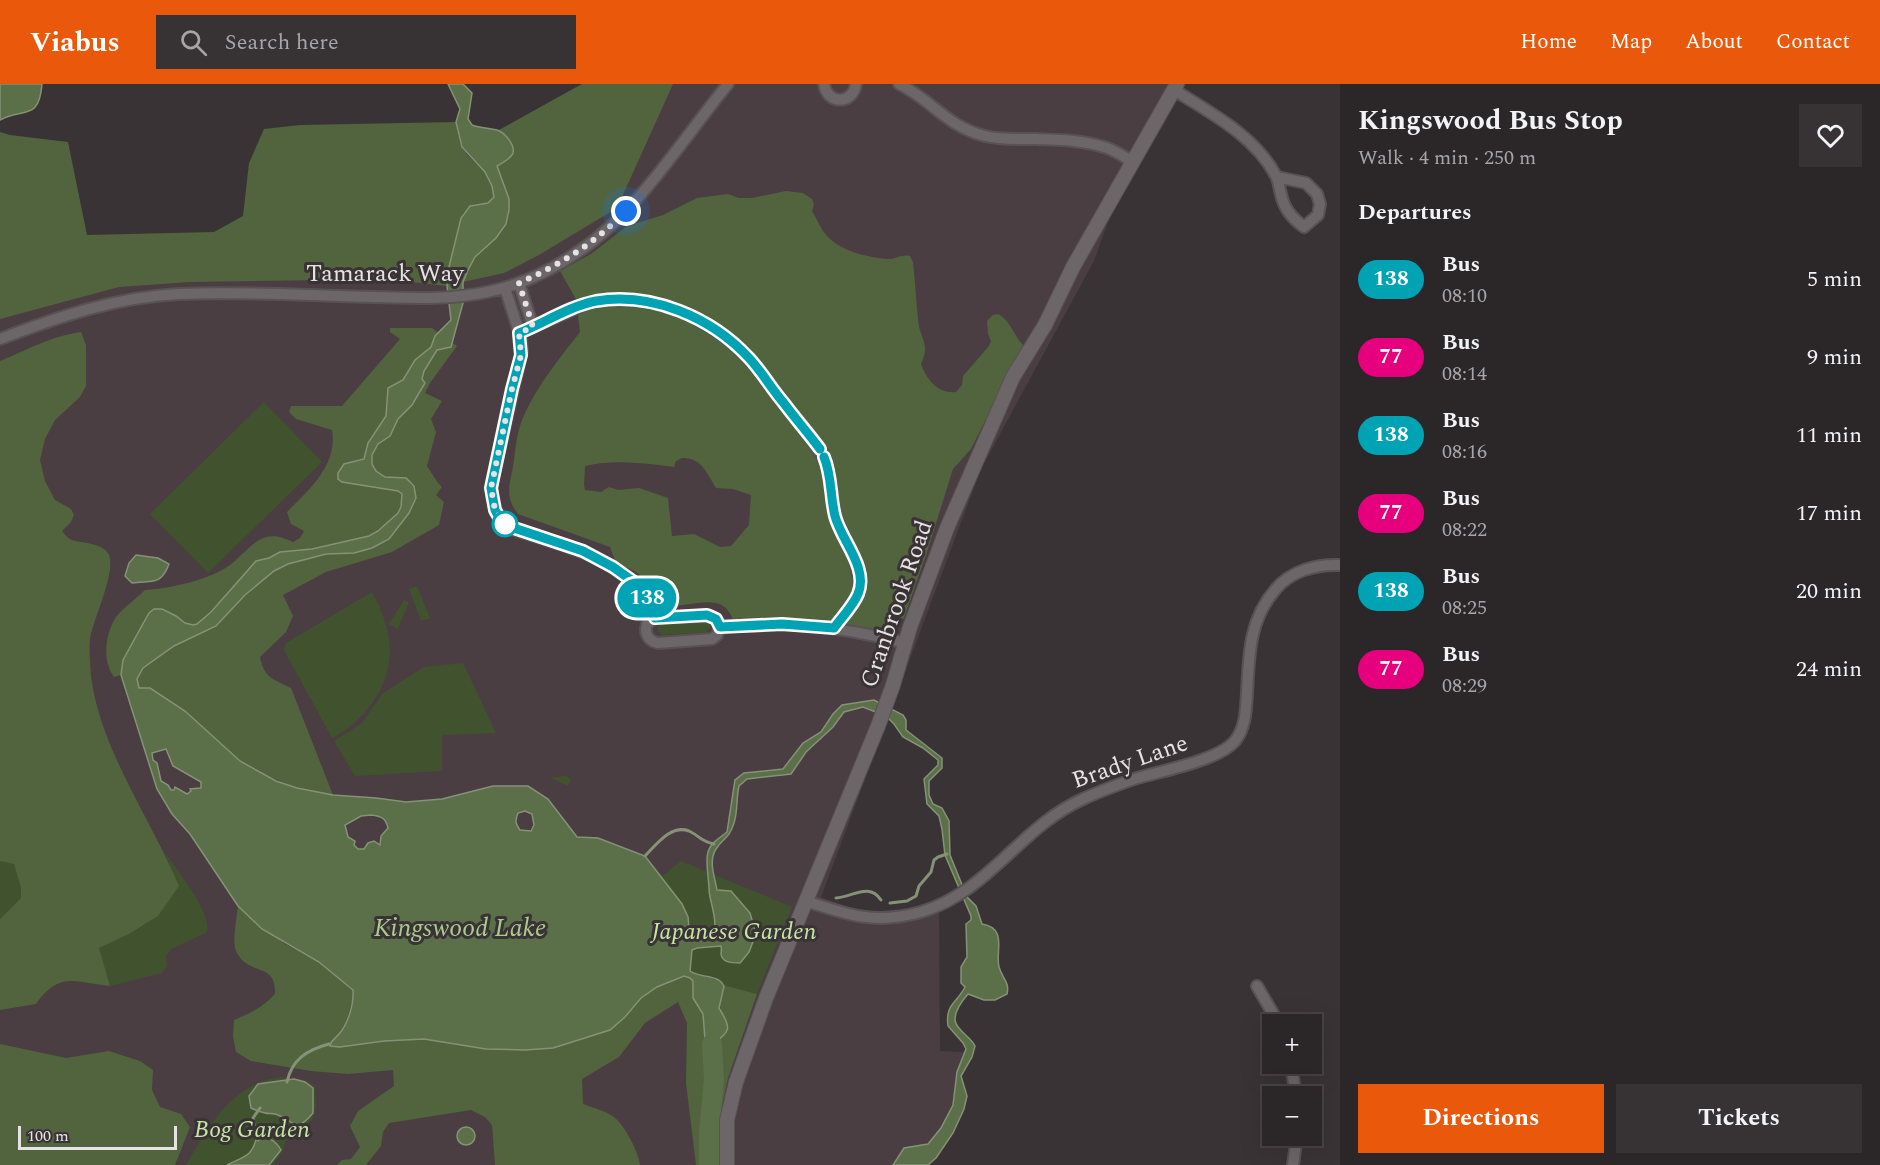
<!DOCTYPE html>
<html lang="en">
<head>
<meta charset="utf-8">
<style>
	:root { --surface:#2b2628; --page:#373234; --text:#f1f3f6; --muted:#a6a5a8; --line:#474345; --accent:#ea580c }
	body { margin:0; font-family:Spectral,serif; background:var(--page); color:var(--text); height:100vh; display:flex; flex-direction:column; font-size:22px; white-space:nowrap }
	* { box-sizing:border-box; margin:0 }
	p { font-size:20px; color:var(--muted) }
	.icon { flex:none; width:33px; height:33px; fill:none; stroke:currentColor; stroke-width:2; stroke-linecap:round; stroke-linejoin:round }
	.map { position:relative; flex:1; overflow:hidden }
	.drawer { display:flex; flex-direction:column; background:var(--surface); width:540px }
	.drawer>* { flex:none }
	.badge { padding:0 12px; border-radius:20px; font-size:21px; line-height:39px }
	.fabs { position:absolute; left:1262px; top:930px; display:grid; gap:12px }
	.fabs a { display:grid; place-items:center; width:60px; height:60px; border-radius:0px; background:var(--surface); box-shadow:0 6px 24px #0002,0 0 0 2px var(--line); font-size:30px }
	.scale { position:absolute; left:18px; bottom:15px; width:159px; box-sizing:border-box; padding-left:6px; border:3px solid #e7e3e4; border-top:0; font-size:16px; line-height:21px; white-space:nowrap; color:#e7e3e4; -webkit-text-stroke:4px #393335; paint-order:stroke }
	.you { position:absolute; width:30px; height:30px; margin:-15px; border:4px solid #fff; border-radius:50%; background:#1a73e8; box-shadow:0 0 0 9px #1a73e833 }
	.map>.badge { position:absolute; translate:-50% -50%; box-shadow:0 0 0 3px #fff }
	h2 { padding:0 18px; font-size:22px; line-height:54px }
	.round { display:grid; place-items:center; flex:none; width:63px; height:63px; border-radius:0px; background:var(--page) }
	.head { display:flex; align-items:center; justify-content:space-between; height:102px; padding:0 18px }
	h1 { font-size:28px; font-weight:700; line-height:45px }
	.primary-button { display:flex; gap:12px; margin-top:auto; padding:12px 18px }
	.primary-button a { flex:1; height:69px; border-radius:0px; background:var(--accent); color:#fff; font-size:24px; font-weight:700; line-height:69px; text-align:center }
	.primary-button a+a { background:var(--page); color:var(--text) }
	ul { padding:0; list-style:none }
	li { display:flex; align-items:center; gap:18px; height:78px; padding:0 18px }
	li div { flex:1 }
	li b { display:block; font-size:22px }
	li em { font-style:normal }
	li .badge { min-width:66px; font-weight:700; text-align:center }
	header { display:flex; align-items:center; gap:36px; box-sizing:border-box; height:84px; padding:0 30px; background:var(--accent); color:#fff }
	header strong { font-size:28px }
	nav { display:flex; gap:33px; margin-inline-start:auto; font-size:21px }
	.search { width:420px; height:54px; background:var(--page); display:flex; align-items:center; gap:15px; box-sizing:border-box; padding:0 21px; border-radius:0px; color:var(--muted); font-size:22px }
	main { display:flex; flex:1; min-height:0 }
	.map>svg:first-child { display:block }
	.built { fill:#4a3e42 }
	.green { fill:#41532e }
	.forest { fill:#51643e; fill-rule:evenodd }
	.water { fill:#5b6f48; stroke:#859277; stroke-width:1.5; fill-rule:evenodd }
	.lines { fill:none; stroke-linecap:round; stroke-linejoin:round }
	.stream { stroke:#859277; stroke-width:3 }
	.river { stroke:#5b6f48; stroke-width:20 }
	.minor-casing { stroke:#585254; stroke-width:14 }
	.tertiary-casing { stroke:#585254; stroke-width:16 }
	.minor { stroke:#6d6669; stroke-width:10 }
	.tertiary { stroke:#6d6669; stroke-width:14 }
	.line-casing { stroke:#fff; stroke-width:14 }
	.line { stroke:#00a3b4; stroke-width:9 }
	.walk { stroke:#e7e3e4; stroke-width:6; stroke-dasharray:0 10.8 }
	.stop-dot { fill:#fff; stroke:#00a3b4; stroke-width:3 }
	.labels { text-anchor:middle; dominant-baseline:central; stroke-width:6; stroke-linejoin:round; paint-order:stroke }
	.street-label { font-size:24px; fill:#e7e3e4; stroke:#393335 }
	.park-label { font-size:24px; font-style:italic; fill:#c5e6a5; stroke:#393335 }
	.water-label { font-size:26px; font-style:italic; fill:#aacb8c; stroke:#393335 }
</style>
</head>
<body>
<header>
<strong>Viabus</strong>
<div class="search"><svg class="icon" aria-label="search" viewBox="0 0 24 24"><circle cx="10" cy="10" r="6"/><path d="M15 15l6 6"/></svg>Search here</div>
<nav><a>Home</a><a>Map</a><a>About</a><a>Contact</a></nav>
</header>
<main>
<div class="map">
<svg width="1340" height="1081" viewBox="0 0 1340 1081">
	<rect width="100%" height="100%" fill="#393335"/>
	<!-- built -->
	<path class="built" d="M 582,0 L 1186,0 L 1114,121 L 1094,177 L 981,385 L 821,813 L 850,824 L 883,828 L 911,826 L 939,818 L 940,967 L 965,968 L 955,1000 L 955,1014 L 951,1028 L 934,1055 L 922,1062 L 906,1064 L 897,1073 L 893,1081 L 0,1081 L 0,194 L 265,184 L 499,46 Z"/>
	<!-- green -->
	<path class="green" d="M 264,318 L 322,378 L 208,489 L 150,430 Z
		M 417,502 L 430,534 L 421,537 L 409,505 Z
		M 372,508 C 380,523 387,538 389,556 C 395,597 367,636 332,654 L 284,566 L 286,559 Z
		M 404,516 L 409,518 L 398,545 L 389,540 Z
		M 707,536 L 711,543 L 706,548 L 663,551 L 660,550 L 657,545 L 659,541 L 665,538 Z
		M 463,579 L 496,649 L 442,651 L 442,687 L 355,692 L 334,657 L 362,639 L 383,609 L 424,583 Z
		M 566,692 L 571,695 L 568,702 L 551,694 Z
		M 165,768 C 175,784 215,832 206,849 L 171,865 L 166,872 L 167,882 L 162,889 L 110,902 L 99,864 L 129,850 L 158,832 L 178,802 Z
		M 0,777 L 14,779 L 21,804 L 21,814 L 0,835 Z
		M 681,777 L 792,823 L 757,910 L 723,901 L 719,895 L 712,892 L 697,892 L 690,886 C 690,880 692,873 692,867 C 692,831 683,820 661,793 Z
		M 283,993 L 304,996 L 315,1002 L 316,1023 L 312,1036 L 304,1044 L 286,1056 L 283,1066 L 273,1081 L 186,1081 C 207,1044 235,996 283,993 Z"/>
	<!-- forest -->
	<path class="forest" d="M 582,0 L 673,0 L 617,124 L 539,171 L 504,189 L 463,198 C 466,190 470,180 476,173 C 488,158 507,149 509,128 C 510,113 502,95 497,82 L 508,54 L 499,46 Z
		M 456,38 C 458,47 459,57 463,65 C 474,82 499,92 493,116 L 488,119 L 474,120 L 463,129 L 449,183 L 447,202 L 401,197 L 325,196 L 189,198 L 119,203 L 0,235 L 0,48 L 10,51 L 68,58 L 87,151 L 214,148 L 243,132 L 249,79 L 264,45 L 300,41 Z
		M 786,107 L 803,109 L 812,115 L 814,120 L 812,127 C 816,133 819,141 823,147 C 836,166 865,173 887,175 C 895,176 901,170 910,172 L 913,178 C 915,197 916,216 918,235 C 919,254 931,259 921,280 C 927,296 938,310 956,308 L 962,301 L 963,292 L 989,262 L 991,257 L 988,250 L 987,237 L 993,231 L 998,230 C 1010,236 1014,252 1023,261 L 971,365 L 953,385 L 927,468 L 904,534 L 887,538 L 878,548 C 832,533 781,534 733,536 C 722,503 685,528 663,520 C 652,517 648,500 641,492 C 635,486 624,483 616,479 L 610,463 L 518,430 C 505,413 509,403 513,383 C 515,369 516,355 520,342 C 531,309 559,275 580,248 L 576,215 L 560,187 L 591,170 L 627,142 L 663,131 L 697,114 L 728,110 L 739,114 L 752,114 ZM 682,374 C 701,373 707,389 716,404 L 733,405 L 751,411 L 749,441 L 731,462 L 720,463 L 694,450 L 672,452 L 668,414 L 639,404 L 618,406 L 609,403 L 601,408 L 585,406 L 584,401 L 585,382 C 614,375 645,379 674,383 L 676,377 Z
		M 390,244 L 432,244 L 457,262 L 430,299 L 425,309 L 442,317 L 431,335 L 436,348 L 427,382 L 438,399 L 442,403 L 436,411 L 444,418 L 439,441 L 392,468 L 326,488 L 283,511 L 293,532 L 286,548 L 260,573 C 264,594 273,595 291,604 L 333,711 L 297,704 L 260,689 L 240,677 L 185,627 L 150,604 L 139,605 L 121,591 L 114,593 C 102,577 105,550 116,533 C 124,523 136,515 145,506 C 166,505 203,497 222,486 C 249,471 257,439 293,458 L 300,454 L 304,447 L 291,440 L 287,428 C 309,406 338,381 332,346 L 296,335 L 289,328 L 291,322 L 342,322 L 400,255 L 390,248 Z
		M 81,248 L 86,261 L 86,302 L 80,313 L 55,336 L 45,355 L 40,376 L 45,397 L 55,416 L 71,425 L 74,431 L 71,438 L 62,447 C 65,450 67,454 72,456 C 82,459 104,459 109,471 C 116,489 93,535 90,555 C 89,566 90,580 91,592 C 100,665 151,735 179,802 L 158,832 L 129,850 L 99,864 L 110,902 C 76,899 60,886 36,920 L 0,926 L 0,835 L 21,814 L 21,804 L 14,780 L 0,777 L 0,277 C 30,265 48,253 81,248 Z
		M 238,822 L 285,860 L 322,879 L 353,906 L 353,914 L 346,939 L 338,951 L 332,956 L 340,963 L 384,957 L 424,955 L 478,964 L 525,966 L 553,964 L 610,946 L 625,933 L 641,914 L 657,903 L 684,892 L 690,894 L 693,897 L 694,916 L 703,930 L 705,955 L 726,936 C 714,916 724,919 723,901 L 757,910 L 728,994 L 715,1055 L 717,1081 L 696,1081 L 686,999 L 687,939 L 678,918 L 645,939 L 619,973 L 582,995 L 583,1020 C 593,1024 607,1027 615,1034 C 625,1042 639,1069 640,1081 L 495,1081 L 492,1041 L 485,1033 L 471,1026 L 389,1039 L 383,1048 L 381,1062 L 366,1081 L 337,1081 L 342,1076 L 351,1075 L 360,1063 L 350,1042 L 358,1027 L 394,1002 L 393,986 L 348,990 L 311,987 L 251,977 L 236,968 L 233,952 L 234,936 C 251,929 263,923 275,910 C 276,877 250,893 237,869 C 231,859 237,834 238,822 Z
		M 0,960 L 66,974 L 109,967 L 140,977 L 153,986 L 152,1006 L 160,1023 L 181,1030 L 190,1043 L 175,1081 L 0,1081 Z"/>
	<!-- water -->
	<path class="water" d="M 0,0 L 42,0 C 39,38 23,23 0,36 Z
		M 448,0 L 463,0 L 472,9 L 468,35 L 472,41 C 480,44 488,44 497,46 C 504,48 515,60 513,69 C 511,75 502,79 497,82 L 509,115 L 509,126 L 506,140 L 496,154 L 475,173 L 468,186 L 463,198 L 463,219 L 451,263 L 437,266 L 424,287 L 422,295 L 425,299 L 412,321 L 398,335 L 390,352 L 378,360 L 372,371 L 372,380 L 376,387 L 385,393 L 406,394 L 414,402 L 416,414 L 409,429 L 389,455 L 372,464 L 354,469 L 326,470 L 288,480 L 274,487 L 245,511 L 216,542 L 174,562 L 143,584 L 137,595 L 139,604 L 150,604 L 185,627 L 240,677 L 276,697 L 297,704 L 333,711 L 376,714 L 406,718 L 442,715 L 493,702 L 528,702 L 548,715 L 577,753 L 598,754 L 645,772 L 682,820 L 688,833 L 690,855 C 695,858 698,858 704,856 C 725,848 709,820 709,805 C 709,795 705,778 708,768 C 711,758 720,754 727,748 L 735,696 L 744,689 L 783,685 L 803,659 L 821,648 L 833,630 L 842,621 L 874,616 L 903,631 L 906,636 L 906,646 L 942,674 L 942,684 L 929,697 L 929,711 L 933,720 L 942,724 L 949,737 L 950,771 L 967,813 L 976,822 L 982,840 C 1008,844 995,868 999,883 C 1002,894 1010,898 1007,910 L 995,916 L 984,916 L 968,910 C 961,918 949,934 959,944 C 964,951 971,954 975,962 L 972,973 L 961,992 L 967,1012 L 964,1025 L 953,1049 L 936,1074 L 928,1081 L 893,1081 L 904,1064 L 928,1060 L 941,1044 L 953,1021 L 957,988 L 966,965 L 963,959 L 948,942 C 945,920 957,919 965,903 L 961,899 L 961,883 L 967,873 L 966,840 L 971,836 L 971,832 L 945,771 L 942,745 L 939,732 L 927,720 L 924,695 L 938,681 L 938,676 L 923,664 L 903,653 L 894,640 L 886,632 L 863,623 L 844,628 L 833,643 L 806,668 L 791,690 L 747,695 L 739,702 C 736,714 738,727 734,739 C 729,755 723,754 716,765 C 708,777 715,794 717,806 L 731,807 L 750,829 L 755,846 L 754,855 L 749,868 L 740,879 C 733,879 722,879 721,870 C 721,868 722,865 721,862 L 697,864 L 692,866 L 690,887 C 701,895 717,889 724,902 L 719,924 C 731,943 732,948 712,960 L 705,955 L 703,930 L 693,914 L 693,897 L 690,894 L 684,892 L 657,903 L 641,914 L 625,933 L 610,946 L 553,964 L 525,966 L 486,965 L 424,955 L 384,957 L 340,963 L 330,962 C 331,956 335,955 339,950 C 348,940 354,920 353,906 L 319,878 L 262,845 L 238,822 L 190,750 L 172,730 L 157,705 L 121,591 L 123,576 L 149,529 L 154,525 L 162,525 L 176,532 L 185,539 L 193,541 L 197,540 L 211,528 L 256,477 L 269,474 L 280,468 L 312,465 L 369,452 L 378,447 L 398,429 L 401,423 L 402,410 L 398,407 L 342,398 L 338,395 L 338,389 L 344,380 L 364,375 L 368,359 L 386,332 L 388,304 L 403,296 L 415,276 L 431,263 L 435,252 L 451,236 L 447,202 L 449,183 L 461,134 L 470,122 L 488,119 L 494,113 L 492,102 L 485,88 L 462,63 L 456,38 L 460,25 ZM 166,665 L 173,682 L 201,698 L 201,704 L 190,705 L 191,707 L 187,710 L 175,703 L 174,706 L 171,706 L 168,701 L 161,697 L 157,679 L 153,676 L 152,669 ZM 525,727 L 532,730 L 534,741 L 531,747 L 520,746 C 515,740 515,736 518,729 ZM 371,731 C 381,732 386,734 388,744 L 381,752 L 380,761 L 374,757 L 368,759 L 364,765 L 358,765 L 354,761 L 355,757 L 348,753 L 345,741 L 361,732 Z
		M 136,471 L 158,474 L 169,480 C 161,502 152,496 132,499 L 125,492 L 129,479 Z
		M 294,995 L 305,998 L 313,1004 L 313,1029 C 295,1051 294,1036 275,1030 C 272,1029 268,1030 265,1029 C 260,1028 255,1026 251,1024 L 249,1012 L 258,1000 Z
		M457 1052a9 9 0 1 1 18 0a9 9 0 1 1-18 0Z
		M 257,1052 C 268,1052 276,1057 281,1066 L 269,1081 L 227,1081 C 245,1072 252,1073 257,1052 Z"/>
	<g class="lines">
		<!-- stream -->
		<path class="stream" d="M 645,772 C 656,761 671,740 689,747 C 700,752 700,757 714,760
			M 836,814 C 853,813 869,798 881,816
			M 890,819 L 907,817 L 916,812 L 919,802 L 931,788 L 934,776 L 938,773 L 947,770
			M 287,998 C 292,975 307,966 329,960
			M 258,1056 L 253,1034 L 260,1024"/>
		<!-- river -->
		<path class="river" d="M 709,1081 L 709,1048 L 714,996 L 712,960"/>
		<!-- minor casing -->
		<g class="minor-casing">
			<path id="minor" d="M 824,0 C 827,21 853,21 856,0
				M 899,0 C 932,16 946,42 985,52 C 1002,56 1019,55 1036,55 C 1058,56 1083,56 1104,63 C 1115,66 1124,73 1133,78
				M 1174,6 C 1211,29 1255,52 1276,92 C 1279,97 1279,104 1281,110 C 1284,125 1292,134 1304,143 L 1318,131 L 1320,120 L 1317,110 L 1306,99 L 1277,93
				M 519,199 L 533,243
				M 505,204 L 521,254 L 522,267 L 493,393 C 489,412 494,434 512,445 C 549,457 586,465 619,488 C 628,494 637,499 644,509 C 649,516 652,526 655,534
				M 519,249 L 588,219 L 606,216 L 642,217 L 665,221 L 691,232 L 718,248 L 744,268 L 813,356 L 827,381 L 835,432 L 855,475 L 860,501 L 857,512 L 834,544
				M 0,255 C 58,233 116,213 179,210 C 244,207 309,212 374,213 C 412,214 450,216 487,208 C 522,201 556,184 585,163 C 640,124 685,52 728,0
				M 711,532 L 716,535 L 720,543 L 717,551 L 712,555 L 658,559 C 648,557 644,549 647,540 L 655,534 Z
				M 720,543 C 785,536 842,543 906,559
				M 806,817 C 848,831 875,841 921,828 C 989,808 1020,743 1083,715 C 1100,707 1117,701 1134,695 C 1160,687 1218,677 1235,657 C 1246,643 1246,625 1247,609 C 1249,571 1249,536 1275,506 C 1290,487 1316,480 1340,481
				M 1257,902 L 1279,940
				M 1291,980 L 1296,1012
				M 1293,1081 L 1297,1052"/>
		</g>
		<!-- tertiary casing -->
		<g class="tertiary-casing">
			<path id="tertiary" d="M 727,1081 L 727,1036 L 736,998 L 766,914 L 878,642 L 893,601 L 910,543 L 947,444 L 1013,293 L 1045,241 L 1073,183 L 1177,0"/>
		</g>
		<!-- minor -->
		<use href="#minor" class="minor"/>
		<!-- tertiary -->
		<use href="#tertiary" class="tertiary"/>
	</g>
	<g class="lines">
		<!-- line casing -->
		<g class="line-casing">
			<path id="line" d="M 820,365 C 808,349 795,334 783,318 C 771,304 762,288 749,274 C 711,233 652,208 596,217 C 570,222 544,239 519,249 L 521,271 L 512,305 L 491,404 L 495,426 L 500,435 L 508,442 L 583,467 L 613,483 L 634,498 L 641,505 L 650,519 L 655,534 L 707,531 L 716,535 L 720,543 L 782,540 L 834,544 C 842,533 853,522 858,510 C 869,484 841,456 835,432 C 830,412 832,392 824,373"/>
		</g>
		<!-- line -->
		<use href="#line" class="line"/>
		<!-- walk -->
		<path class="walk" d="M 505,440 L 495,426 L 491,404 L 512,305 L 521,271 L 519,249 L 533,243 L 519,199 C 560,181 595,159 626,127"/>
	</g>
	<!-- markers -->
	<circle class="stop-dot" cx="505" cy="440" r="12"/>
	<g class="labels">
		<!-- street labels -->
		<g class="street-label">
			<text x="385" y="190">Tamarack Way</text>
			<text transform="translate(897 520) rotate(-71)">Cranbrook Road</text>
			<text transform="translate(1130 678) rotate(-19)">Brady Lane</text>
		</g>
		<!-- park labels -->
		<g class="park-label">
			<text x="734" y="848">Japanese Garden</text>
			<text x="252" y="1046">Bog Garden</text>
		</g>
		<!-- water labels -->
		<g class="water-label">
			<text x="460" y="844">Kingswood Lake</text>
		</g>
	</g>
</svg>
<div class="fabs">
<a>+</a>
<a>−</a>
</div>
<div class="scale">100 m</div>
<div class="you" style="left:626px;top:127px"></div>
<b class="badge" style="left:647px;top:514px;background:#00a3b4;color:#fff">138</b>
</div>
<section class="drawer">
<div class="head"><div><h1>Kingswood Bus Stop</h1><p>Walk · 4 min · 250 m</p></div><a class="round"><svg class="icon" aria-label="heart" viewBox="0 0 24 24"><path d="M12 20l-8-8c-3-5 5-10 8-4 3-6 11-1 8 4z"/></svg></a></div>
<h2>Departures</h2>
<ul>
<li><span class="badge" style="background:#00a3b4;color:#fff">138</span><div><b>Bus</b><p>08:10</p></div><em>5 min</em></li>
<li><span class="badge" style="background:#e6007e;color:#fff">77</span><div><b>Bus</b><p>08:14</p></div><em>9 min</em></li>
<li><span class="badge" style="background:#00a3b4;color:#fff">138</span><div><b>Bus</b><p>08:16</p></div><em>11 min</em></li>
<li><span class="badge" style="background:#e6007e;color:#fff">77</span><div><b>Bus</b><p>08:22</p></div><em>17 min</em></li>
<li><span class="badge" style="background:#00a3b4;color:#fff">138</span><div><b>Bus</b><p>08:25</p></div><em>20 min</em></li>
<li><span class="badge" style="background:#e6007e;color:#fff">77</span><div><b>Bus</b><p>08:29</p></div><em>24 min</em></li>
</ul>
<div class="primary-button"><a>Directions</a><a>Tickets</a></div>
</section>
</main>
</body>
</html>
